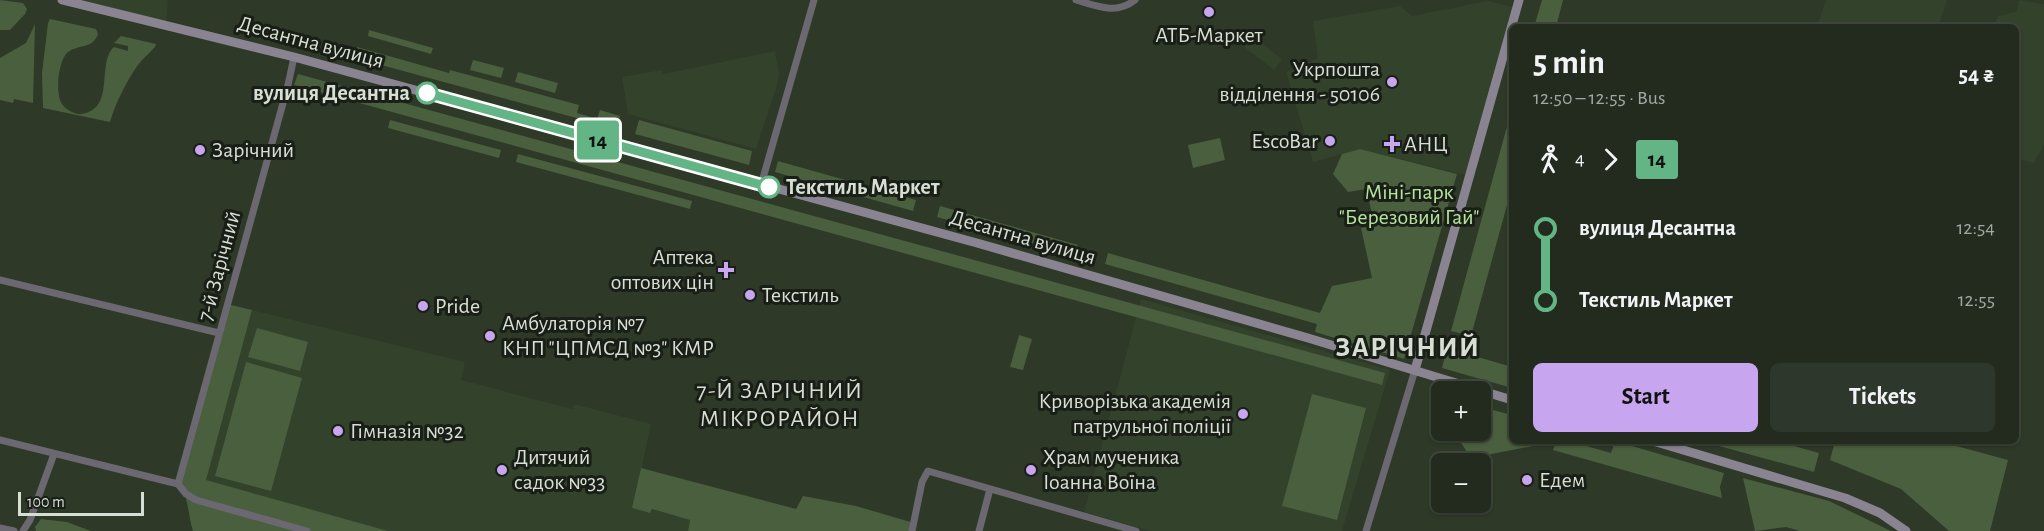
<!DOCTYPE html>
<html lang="en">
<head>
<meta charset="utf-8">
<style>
	:root { --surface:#222b1e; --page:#2e372b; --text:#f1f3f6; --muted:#a2a7a4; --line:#3f473c; --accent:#c7a6ef }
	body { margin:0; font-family:"Alegreya Sans",sans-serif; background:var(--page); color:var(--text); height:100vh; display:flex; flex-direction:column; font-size:22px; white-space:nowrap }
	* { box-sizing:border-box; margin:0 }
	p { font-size:20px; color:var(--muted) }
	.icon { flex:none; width:33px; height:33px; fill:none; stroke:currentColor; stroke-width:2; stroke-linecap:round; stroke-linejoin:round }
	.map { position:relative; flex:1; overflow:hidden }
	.drawer { position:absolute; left:1509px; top:24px; width:510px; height:420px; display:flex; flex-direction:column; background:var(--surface); border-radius:9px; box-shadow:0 2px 4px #0004,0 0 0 2px var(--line) }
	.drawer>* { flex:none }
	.badge { padding:0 12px; border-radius:4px; font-size:21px; line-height:39px }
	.fabs { position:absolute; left:1431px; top:381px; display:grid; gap:12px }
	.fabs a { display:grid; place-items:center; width:60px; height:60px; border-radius:9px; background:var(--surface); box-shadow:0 2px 4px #0004,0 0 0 2px var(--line); font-size:30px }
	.scale { position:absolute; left:18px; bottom:15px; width:126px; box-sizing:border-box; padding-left:6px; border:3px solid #d7dfd4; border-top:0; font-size:16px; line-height:21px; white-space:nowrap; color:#d7dfd4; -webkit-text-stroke:4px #191e16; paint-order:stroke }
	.map>.badge { position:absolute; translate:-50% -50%; box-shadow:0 0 0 3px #fff }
	.legs { display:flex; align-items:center; gap:9px; height:66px; padding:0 24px; font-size:20px }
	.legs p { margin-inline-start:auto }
	.summary { display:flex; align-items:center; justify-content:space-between; height:102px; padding:0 24px }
	h1 { font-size:33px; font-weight:700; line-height:45px }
	.action { display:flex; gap:12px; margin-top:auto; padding:12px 24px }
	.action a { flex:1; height:69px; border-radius:9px; background:var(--accent); color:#111; font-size:24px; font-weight:700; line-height:69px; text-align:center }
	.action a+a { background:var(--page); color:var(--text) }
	ul { padding:0 24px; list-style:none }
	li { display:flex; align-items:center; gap:21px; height:72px; font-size:22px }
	li i { display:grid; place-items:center; width:9px; height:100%; margin:0 8px; background:currentColor }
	li i::after { content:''; width:15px; height:15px; margin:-8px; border:4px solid; border-radius:50%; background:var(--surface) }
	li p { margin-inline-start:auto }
	li:first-child i { background:linear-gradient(#0000 50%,currentColor 0) }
	li:last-child i { background:linear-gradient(currentColor 50%,#0000 0) }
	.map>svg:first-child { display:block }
	.built { fill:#33422b }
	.green { fill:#495f3d }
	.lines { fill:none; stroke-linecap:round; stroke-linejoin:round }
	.street { stroke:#6c6871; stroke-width:7 }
	.secondary { stroke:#8a8492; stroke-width:9 }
	.line-1-casing { stroke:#fff; stroke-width:14 }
	.line-1 { stroke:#64b586; stroke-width:9 }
	.poi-dot { fill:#c7a6ef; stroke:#191e16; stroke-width:2 }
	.stop-1-dot { fill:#fff; stroke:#64b586; stroke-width:3 }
	.labels { text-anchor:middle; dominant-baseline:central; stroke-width:6; stroke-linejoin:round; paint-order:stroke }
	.poi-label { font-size:22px; fill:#d7dfd4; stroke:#191e16; text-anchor:start }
	.street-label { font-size:22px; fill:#d7dfd4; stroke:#191e16 }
	.stop-label { font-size:22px; font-weight:bold; fill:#d7dfd4; stroke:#191e16; text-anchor:end }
	.park-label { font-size:22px; fill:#b6e49d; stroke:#191e16 }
	.neighbourhood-label { font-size:24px; letter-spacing:1.5px; fill:#d7dfd4; stroke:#191e16 }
	.district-label { font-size:28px; font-weight:bold; letter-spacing:1.5px; fill:#d7dfd4; stroke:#191e16 }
</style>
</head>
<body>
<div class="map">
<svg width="2044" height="531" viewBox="0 0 2044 531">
	<rect width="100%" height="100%" fill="#2e3928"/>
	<!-- built -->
	<path class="built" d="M 62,0 L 168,0 L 166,25 Z
		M 1826,0 L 1947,0 L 1938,27 L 1817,27 Z
		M 2019,0 L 2044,4 L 2044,145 L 2034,163 L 2016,158 L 2016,27 L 1994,27 L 1998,16 L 2017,11 Z
		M 1488,1 L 1517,8 L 1469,176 L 1360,149 L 1313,162 L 1286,72 L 1318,58 L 1313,21 L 1400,6 L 1412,16 Z
		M 1252,36 L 1282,59 L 1274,70 L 1244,47 Z
		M 775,51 L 779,74 L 777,85 L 756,149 L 628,114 L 622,77 L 662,70 L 663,74 Z
		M 1141,299 L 1390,370 L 1342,531 L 1150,531 L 1084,512 Z
		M 252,310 L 465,362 L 461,380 L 469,382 L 572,409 L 574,404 L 651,424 L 633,508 L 650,513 L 651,509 L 690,520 L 688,531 L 388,531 L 205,481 Z"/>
	<!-- green -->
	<path class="green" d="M 0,0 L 23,3 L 27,9 L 25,14 L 10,30 L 0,30 Z
		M 1542,0 L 1563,0 L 1556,27 L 1534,27 Z
		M 50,19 L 96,29 L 98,34 C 93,49 79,44 68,52 C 58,60 55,94 62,104 C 66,110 75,115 82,114 C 116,108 96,63 114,47 L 128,51 L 128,46 L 114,43 L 121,36 L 156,44 L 155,47 C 150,53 143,58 138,65 C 127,80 115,104 110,122 L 43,108 L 42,73 L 48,23 Z
		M 35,24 L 33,103 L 14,99 L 13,103 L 0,100 L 0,58 L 26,43 Z
		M 369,30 L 433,48 L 431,54 L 368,36 Z
		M 357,47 L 449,73 L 450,70 L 579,105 L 577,113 L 597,119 L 600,110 L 620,116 L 617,129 L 359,59 L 356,56 Z
		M 473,60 L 504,68 L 501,78 L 470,70 Z
		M 518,72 L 558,83 L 555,93 L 515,82 Z
		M 298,74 L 1385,373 L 1382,385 L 294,85 Z
		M 1512,108 L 1512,187 L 1471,336 L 1451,331 Z
		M 390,120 L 501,150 L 499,158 L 388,128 Z
		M 639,120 L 752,151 L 749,165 L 635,134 Z
		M 1220,138 L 1225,160 L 1193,168 L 1188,145 Z
		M 1360,149 L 1457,174 L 1404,359 L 1315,332 L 1317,324 L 1105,264 L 1108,253 L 1320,313 L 1332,286 L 1372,278 L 1361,228 L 1375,226 L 1366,189 L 1348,192 L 1333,174 L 1342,154 Z
		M 518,154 L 692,201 L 690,209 L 516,162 Z
		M 778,161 L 916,200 L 913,211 L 775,172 Z
		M 940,206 L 1078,245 L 1075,255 L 937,217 Z
		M 227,304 L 252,310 L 206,480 L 388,531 L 193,531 C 187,513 190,498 178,484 Z
		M 257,328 L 308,342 L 300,371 L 248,357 Z
		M 1019,335 L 1032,339 L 1023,370 L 1010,367 Z
		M 1447,348 L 1512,367 L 1512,388 L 1442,368 Z
		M 246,362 L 302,378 L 271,491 L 215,476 Z
		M 1312,394 L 1366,408 L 1337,520 L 1282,506 Z
		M 1481,407 L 1512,415 L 1512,441 L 1539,441 L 1538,445 L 1471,458 L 1459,440 L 1462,431 L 1480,430 Z
		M 1557,441 L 1569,441 L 1611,453 L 1615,441 L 1724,473 L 1720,487 L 1722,498 L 1553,450 Z
		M 1701,441 L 1776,441 L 1819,453 L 1814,472 Z
		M 1835,441 L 1938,441 L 2008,460 L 1990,531 L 1949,531 L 1901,489 L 1830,460 Z
		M 641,468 L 796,509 L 803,496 L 856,506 L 914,523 L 912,531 L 688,531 L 690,520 L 652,509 L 650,513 L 632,508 Z
		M 1743,478 L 1829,501 L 1891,531 L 1800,531 L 1786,527 L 1755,531 Z
		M 41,519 L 67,522 L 91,531 L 36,531 L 35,527 Z"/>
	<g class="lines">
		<!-- street -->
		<path class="street" d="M 1076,0 C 1097,6 1116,15 1135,0
			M 761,185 L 814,0
			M 0,280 L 219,333
			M 0,440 L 178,484
			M 178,484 L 288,85 L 294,57
			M 178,484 L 186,494 L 196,500 L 307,531
			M 0,528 L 14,531
			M 23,531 L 30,520 L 54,454
			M 912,531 L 922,482 L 928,471 L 1136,531
			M 979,531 L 990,489
			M 1366,531 L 1415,370"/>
		<!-- secondary -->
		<path class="secondary" d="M 62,0 L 294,57 L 977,243 L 1308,338 L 1512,400
			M 1415,370 L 1519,0
			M 1653,441 L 1845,498 L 1880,513 L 1906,531"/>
	</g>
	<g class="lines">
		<!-- line-1 casing -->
		<g class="line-1-casing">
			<path id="line-1" d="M 427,93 L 769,187"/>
		</g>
		<!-- line-1 -->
		<use href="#line-1" class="line-1"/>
	</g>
	<!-- markers -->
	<g class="poi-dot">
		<circle cx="1209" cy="12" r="6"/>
		<circle cx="1392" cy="82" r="6"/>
		<circle cx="1330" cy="141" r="6"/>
		<path d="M1389 135h6v6h6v6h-6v6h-6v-6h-6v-6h6z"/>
		<circle cx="200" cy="150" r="6"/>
		<path d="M723 261h6v6h6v6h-6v6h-6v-6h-6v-6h6z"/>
		<circle cx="750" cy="295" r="6"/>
		<circle cx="423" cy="306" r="6"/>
		<circle cx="490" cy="336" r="6"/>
		<circle cx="1243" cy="414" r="6"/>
		<circle cx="338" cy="431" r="6"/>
		<circle cx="502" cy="470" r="6"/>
		<circle cx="1031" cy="470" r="6"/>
		<circle cx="1527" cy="480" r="6"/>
	</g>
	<g class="stop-1-dot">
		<circle cx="427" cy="93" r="10"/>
		<circle cx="769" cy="187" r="10"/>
	</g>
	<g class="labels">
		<!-- poi labels -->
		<g class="poi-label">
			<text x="1209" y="35" text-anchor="middle">АТБ-Маркет</text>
			<text x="1380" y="69" text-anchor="end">Укрпошта<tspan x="1380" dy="25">відділення - 50106</tspan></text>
			<text x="1318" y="141" text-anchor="end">EscoBar</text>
			<text x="1404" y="144">АНЦ</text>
			<text x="212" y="150">Зарічний</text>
			<text x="714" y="257" text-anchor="end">Аптека<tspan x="714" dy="25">оптових цін</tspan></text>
			<text x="762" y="295">Текстиль</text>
			<text x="435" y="306">Pride</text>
			<text x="502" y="323">Амбулаторія №7<tspan x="502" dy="25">КНП "ЦПМСД №3" КМР</tspan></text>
			<text x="1231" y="401" text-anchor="end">Криворізька академія<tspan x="1231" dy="25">патрульної поліції</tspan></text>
			<text x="350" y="431">Гімназія №32</text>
			<text x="514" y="457">Дитячий<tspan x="514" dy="25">садок №33</tspan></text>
			<text x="1043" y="457">Храм мученика<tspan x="1043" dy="25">Іоанна Воїна</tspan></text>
			<text x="1539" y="480">Едем</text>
		</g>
		<!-- street labels -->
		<g class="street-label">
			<text transform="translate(311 42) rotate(15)">Десантна вулиця</text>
			<text transform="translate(1023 237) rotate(16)">Десантна вулиця</text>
			<text transform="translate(219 266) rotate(-75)">7-й Зарічний</text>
		</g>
		<!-- stop labels -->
		<g class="stop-label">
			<text x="410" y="93">вулиця Десантна</text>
			<text x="786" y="187" text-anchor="start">Текстиль Маркет</text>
		</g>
		<!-- park labels -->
		<g class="park-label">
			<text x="1409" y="192">Міні-парк<tspan x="1409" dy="25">"Березовий Гай"</tspan></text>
		</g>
		<!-- neighbourhood labels -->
		<g class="neighbourhood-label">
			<text x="780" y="391">7-Й ЗАРІЧНИЙ<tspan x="780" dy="28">МІКРОРАЙОН</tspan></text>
		</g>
		<!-- district labels -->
		<g class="district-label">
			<text x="1408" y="348">ЗАРІЧНИЙ</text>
		</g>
	</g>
</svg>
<div class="fabs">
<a>+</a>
<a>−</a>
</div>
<div class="scale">100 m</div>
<b class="badge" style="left:598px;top:140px;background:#64b586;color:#111">14</b>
<section class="drawer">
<div class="summary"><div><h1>5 min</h1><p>12:50 – 12:55 · Bus</p></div><b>54 ₴</b></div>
<div class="legs"><svg class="icon" aria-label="walk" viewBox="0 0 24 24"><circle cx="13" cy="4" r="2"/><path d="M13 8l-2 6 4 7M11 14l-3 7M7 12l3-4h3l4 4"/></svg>4<svg class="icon" aria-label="forward" viewBox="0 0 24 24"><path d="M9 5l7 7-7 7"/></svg><b class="badge" style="background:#64b586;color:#111">14</b></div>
<ul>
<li><i style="color:#64b586"></i><b>вулиця Десантна</b><p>12:54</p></li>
<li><i style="color:#64b586"></i><b>Текстиль Маркет</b><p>12:55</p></li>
</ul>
<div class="action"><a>Start</a><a>Tickets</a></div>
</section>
</div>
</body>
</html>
